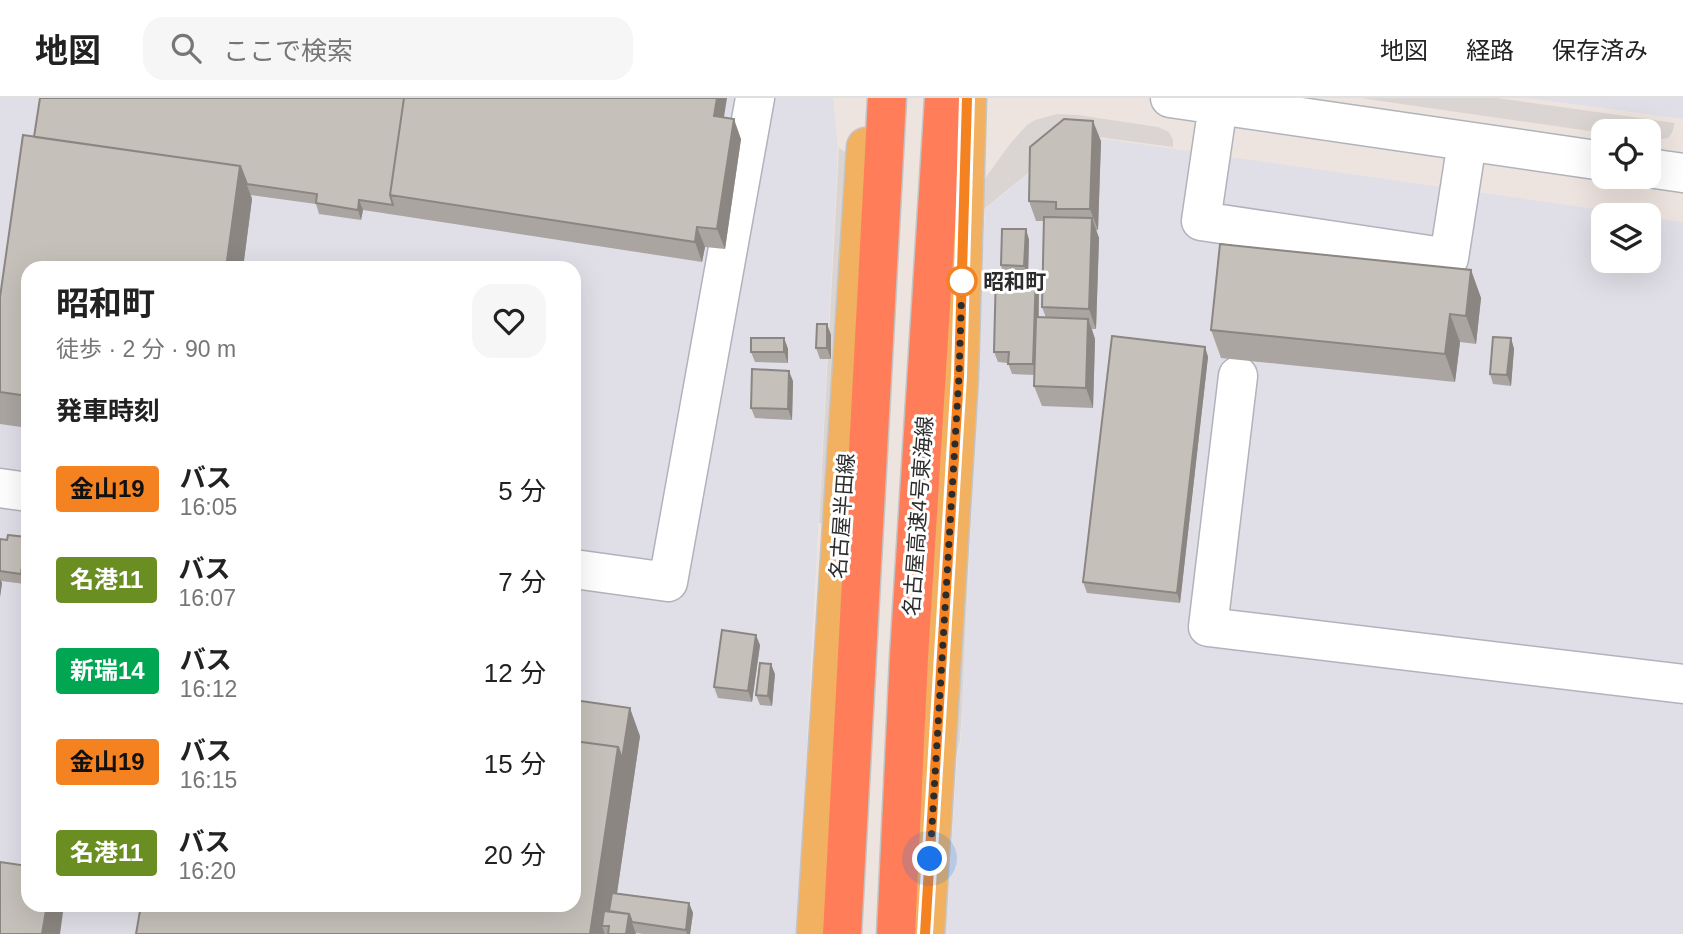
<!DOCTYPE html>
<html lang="ja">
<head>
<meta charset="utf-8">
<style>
	:root { --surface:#fff; --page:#f6f6f6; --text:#222; --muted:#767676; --line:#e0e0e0 }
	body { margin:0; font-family:Helvetica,"Noto Sans JP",sans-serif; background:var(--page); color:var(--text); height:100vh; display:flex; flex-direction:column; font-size:26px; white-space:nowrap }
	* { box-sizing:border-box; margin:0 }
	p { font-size:23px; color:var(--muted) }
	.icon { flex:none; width:38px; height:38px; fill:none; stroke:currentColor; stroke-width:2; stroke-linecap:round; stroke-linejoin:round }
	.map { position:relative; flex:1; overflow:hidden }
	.sheet { position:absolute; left:21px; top:163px; width:560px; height:651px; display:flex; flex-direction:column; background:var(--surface); border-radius:21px; box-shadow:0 7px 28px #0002 }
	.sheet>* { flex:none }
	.badge { padding:0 14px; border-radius:5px; font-size:24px; line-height:46px }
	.buttons { position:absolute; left:1591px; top:21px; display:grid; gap:14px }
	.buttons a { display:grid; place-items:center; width:70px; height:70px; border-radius:14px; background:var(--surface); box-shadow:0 7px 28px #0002; font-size:35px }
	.you { position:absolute; width:35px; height:35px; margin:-18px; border:5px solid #fff; border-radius:50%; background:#1a73e8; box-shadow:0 0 0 10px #1a73e833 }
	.map>.badge { position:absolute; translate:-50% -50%; box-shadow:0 0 0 4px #fff }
	h2 { padding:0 35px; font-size:26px; line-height:63px }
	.round { display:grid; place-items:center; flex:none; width:74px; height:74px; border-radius:21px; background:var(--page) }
	.summary { display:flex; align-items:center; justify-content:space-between; height:119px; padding:0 35px }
	h1 { font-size:33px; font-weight:700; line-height:52px }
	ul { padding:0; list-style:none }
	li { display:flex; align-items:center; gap:21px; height:91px; padding:0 35px }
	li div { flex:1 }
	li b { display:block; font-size:26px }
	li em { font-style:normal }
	li .badge { min-width:77px; font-weight:700; text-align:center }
	header { display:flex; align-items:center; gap:42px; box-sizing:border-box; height:98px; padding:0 35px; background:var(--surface); border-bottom:2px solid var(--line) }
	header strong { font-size:33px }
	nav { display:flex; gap:38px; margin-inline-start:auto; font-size:24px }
	.search { width:490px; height:63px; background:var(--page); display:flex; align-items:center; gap:18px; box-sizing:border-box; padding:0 24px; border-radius:21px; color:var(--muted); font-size:26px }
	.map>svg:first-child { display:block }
	.industrial { fill:#e0dfe7; fill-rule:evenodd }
	.plaza { fill:#dad5d2 }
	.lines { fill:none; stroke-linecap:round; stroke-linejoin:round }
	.minor-casing { stroke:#afb4bc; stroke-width:41 }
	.major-casing { stroke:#c4c4c4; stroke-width:41 }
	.highway-casing { stroke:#c4c4c4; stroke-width:41 }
	.minor { stroke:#fff; stroke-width:38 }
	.major { stroke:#f1b161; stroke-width:38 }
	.highway { stroke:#ff7e59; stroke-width:38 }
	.wall { fill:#aaa5a0 }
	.shaded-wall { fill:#8b8682 }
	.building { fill:#c6c0ba; stroke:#8b8682; stroke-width:2 }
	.line-casing { stroke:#fff; stroke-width:16 }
	.line { stroke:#f58220; stroke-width:10 }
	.walk { stroke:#2c2c2c; stroke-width:7; stroke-dasharray:0 12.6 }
	.stop-dot { fill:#fff; stroke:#f58220; stroke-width:3.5 }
	.labels { text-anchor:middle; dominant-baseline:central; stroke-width:6; stroke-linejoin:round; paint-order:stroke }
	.stop-label { font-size:21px; font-weight:bold; fill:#2c2c2c; stroke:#fff; text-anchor:start }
	.street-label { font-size:21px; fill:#2c2c2c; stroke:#fff }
</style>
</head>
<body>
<header>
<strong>地図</strong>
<div class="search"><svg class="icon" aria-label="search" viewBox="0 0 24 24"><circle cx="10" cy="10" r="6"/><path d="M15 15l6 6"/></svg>ここで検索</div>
<nav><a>地図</a><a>経路</a><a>保存済み</a></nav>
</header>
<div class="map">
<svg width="1683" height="836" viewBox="0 0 1683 836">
	<rect width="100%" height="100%" fill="#eee4df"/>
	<!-- industrial -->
	<path class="industrial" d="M 0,0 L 833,0 L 838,51 L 797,836 L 0,836 ZM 28,170 L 574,170 L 574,807 L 28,807 Z
		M 1528,0 L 1683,0 L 1683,21 Z
		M 1076,37 L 1638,117 L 1603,117 L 1603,163 L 1648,163 L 1649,119 L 1683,124 L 1683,836 L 946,836 L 957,659 L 961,642 L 985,111 Z"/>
	<!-- plaza -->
	<path class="plaza" d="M 1360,0 L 1497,0 L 1675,25 L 1672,35 L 1668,40 L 1654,42 L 1649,42 L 1648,33 L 1603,33 L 1603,35 Z
		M 1057,16 L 1078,17 L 1158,29 L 1169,34 L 1173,42 L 1173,49 L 1076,36 L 984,111 L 962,612 L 960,642 L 956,659 L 946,836 L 928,836 L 983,83 L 1010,46 L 1027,27 L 1035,22 Z
		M 839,50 L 852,58 L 824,425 L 819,425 Z"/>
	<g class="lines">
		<!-- minor casing -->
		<g class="minor-casing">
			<path id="minor" d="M 1170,0 L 1603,63
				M 1218,7 L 1201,123 L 1449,160 L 1467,44
				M 1648,70 L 1683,75
				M 1238,278 L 1208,529 L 1683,586
				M 0,390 L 28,394
				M 574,471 L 668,484 L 755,0"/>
		</g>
		<!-- major casing -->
		<g class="major-casing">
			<path id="major" d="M 816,836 L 866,49
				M 925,836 L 959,278 L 967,0"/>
		</g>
		<!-- highway casing -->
		<g class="highway-casing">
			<path id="highway" d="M 842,836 L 887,0
				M 896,836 L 909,559 L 944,0"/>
		</g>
		<!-- minor -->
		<use href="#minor" class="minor"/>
		<!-- major -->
		<use href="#major" class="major"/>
		<!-- highway -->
		<use href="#highway" class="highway"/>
	</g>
	<!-- wall -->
	<path class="wall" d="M 724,19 L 741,41 L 725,151 L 705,149 L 702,164 L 363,112 L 361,122 L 319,116 L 316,106 L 251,97 L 252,101 L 243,170 L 28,170 L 28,330 L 0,326 L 0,199 L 34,39 Z
		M 1101,43 L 1098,132 L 1096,132 L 1099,140 L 1096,231 L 1092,231 L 1095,241 L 1093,310 L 1042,308 L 1034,288 L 1035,277 L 1012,276 L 1008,265 L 998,264 L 994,254 L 1003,174 L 1001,167 L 1026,131 L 1029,142 L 1028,175 L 1036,175 L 1039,186 L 1039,219 L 1046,220 L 1042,209 L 1044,123 L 1036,123 L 1029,103 Z
		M 1648,117 L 1661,128 L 1659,145 L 1648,144 Z
		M 1471,172 L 1481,200 L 1476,246 L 1460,244 L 1455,284 L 1221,260 L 1211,232 Z
		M 827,226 L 831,237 L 831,261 L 820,261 L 816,250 Z
		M 784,240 L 788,251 L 788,265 L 755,264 L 751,254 Z
		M 1511,240 L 1514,251 L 1511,288 L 1493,286 L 1490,276 Z
		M 1205,249 L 1208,259 L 1180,505 L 1087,495 L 1083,484 Z
		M 793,283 L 792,322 L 755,320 L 751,310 Z
		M 26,439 L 28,444 L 28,462 L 25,486 L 1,483 L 2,485 L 0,499 L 0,441 L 7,442 Z
		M 760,547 L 752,604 L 718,600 L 714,589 Z
		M 775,576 L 772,608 L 760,607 L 756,597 Z
		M 640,638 L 617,795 L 689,805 L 693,815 L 690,836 L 644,836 L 635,835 L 636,836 L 136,836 Z"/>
	<!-- shaded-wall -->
	<path class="shaded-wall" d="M 717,0 L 727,0 L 721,38 L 714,18 Z
		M 734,21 L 741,41 L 725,151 L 717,131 Z
		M 1093,23 L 1101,43 L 1098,132 L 1090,111 Z
		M 240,68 L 252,101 L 243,170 L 226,170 Z
		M 359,102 L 363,112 L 361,122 L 358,112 Z
		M 1657,117 L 1661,128 L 1659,145 L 1655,134 Z
		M 1092,120 L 1099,140 L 1096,231 L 1089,211 Z
		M 697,129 L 705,149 L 702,164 L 695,144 Z
		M 1026,131 L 1029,142 L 1028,178 L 1024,168 Z
		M 1471,172 L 1481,200 L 1476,246 L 1466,218 Z
		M 1036,175 L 1039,186 L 1037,277 L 1033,266 Z
		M 1450,216 L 1460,244 L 1455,284 L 1445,256 Z
		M 1088,221 L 1095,241 L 1093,310 L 1086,290 Z
		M 827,226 L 831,237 L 831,261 L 827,250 Z
		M 784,240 L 788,251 L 788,265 L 784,254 Z
		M 1511,240 L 1514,251 L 1511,288 L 1507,277 Z
		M 1205,249 L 1208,259 L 1180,505 L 1177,495 Z
		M 789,273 L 793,283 L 792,322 L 788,311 Z
		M 26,439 L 28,444 L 28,462 L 25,486 L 21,476 Z
		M 0,481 L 2,485 L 0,499 Z
		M 756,537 L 760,547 L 752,604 L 748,593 Z
		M 771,566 L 775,576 L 772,608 L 768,598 Z
		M 630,610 L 640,638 L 613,822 L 609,828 L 602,828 L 605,836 L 590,836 L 618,649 Z
		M 689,805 L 693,815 L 690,836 L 687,836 L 686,832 Z
		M 47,807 L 64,807 L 60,836 L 42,836 Z
		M 629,816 L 636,836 L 626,836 Z"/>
	<!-- building -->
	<path class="building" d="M 40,0 L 404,0 L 390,97 L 393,107 L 359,102 L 358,112 L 316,105 L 317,96 L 247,86 L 240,68 L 34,39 Z
		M 404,0 L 717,0 L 714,18 L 734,21 L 717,131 L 697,129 L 695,144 L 390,97 Z
		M 1064,21 L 1093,23 L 1090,111 L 1056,111 L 1056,104 L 1029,103 L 1030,49 Z
		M 23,37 L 240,68 L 226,170 L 28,170 L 28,298 L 0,294 L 0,199 Z
		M 1615,113 L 1657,117 L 1655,134 L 1648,134 L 1648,117 L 1615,117 Z
		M 1044,119 L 1092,120 L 1089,211 L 1042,209 Z
		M 1002,131 L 1026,131 L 1024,168 L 1001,167 Z
		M 1220,146 L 1471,172 L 1466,218 L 1450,216 L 1445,256 L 1211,232 Z
		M 996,173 L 1036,175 L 1033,266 L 1008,266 L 1009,254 L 994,254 Z
		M 1036,219 L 1088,221 L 1086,290 L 1034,288 Z
		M 817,226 L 827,226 L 827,250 L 816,250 Z
		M 1112,238 L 1205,249 L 1177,495 L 1083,484 Z
		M 1493,239 L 1511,240 L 1507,277 L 1490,276 Z
		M 751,240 L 784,240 L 784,254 L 751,254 Z
		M 752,271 L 789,273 L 788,311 L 751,310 Z
		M 8,437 L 26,439 L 21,476 L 0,473 L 0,441 L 7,442 Z
		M 722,532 L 756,537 L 748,593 L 714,589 Z
		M 760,565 L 771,566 L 768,598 L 756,597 Z
		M 574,602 L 630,610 L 622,661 L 618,649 L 574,643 Z
		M 574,643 L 618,649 L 590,836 L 136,836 L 141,807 L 574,807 Z
		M 0,764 L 28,768 L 28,807 L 47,807 L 42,836 L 0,836 Z
		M 612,795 L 689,805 L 686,832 L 632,824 L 629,816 L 609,813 Z
		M 604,813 L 629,816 L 626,836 L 608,836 L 609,828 L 602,828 Z"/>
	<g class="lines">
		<!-- line casing -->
		<g class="line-casing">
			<path id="line" d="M 925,836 L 959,278 L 967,0"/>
		</g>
		<!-- line -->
		<use href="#line" class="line"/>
		<!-- walk -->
		<path class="walk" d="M 930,761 L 959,278 L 962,183"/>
	</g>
	<!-- markers -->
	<circle class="stop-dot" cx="962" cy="183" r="14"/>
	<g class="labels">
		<!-- stop labels -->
		<g class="stop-label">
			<text x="983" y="183">昭和町</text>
		</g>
		<!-- street labels -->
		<g class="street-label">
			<text transform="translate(842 418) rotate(-86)">名古屋半田線</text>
			<text transform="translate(918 418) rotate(-86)">名古屋高速4号東海線</text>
		</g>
	</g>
</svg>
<div class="buttons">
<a><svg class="icon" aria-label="locate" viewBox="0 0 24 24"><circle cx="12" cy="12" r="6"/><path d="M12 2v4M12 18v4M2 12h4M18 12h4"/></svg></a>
<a><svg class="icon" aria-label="layers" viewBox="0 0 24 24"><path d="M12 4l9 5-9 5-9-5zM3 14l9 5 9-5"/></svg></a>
</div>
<div class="you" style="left:930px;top:761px"></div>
<section class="sheet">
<div class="summary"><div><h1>昭和町</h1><p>徒歩 · 2 分 · 90 m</p></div><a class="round"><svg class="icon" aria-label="heart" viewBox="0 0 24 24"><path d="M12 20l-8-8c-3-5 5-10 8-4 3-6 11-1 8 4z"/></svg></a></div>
<h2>発車時刻</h2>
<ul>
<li><span class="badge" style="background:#f58220;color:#111">金山19</span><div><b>バス</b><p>16:05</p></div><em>5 分</em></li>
<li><span class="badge" style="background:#6b8e23;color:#fff">名港11</span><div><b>バス</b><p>16:07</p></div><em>7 分</em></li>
<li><span class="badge" style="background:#00a651;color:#fff">新瑞14</span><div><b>バス</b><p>16:12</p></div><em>12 分</em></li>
<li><span class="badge" style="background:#f58220;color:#111">金山19</span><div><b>バス</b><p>16:15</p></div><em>15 分</em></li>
<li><span class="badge" style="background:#6b8e23;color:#fff">名港11</span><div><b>バス</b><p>16:20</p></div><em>20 分</em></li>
</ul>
</section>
</div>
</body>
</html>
